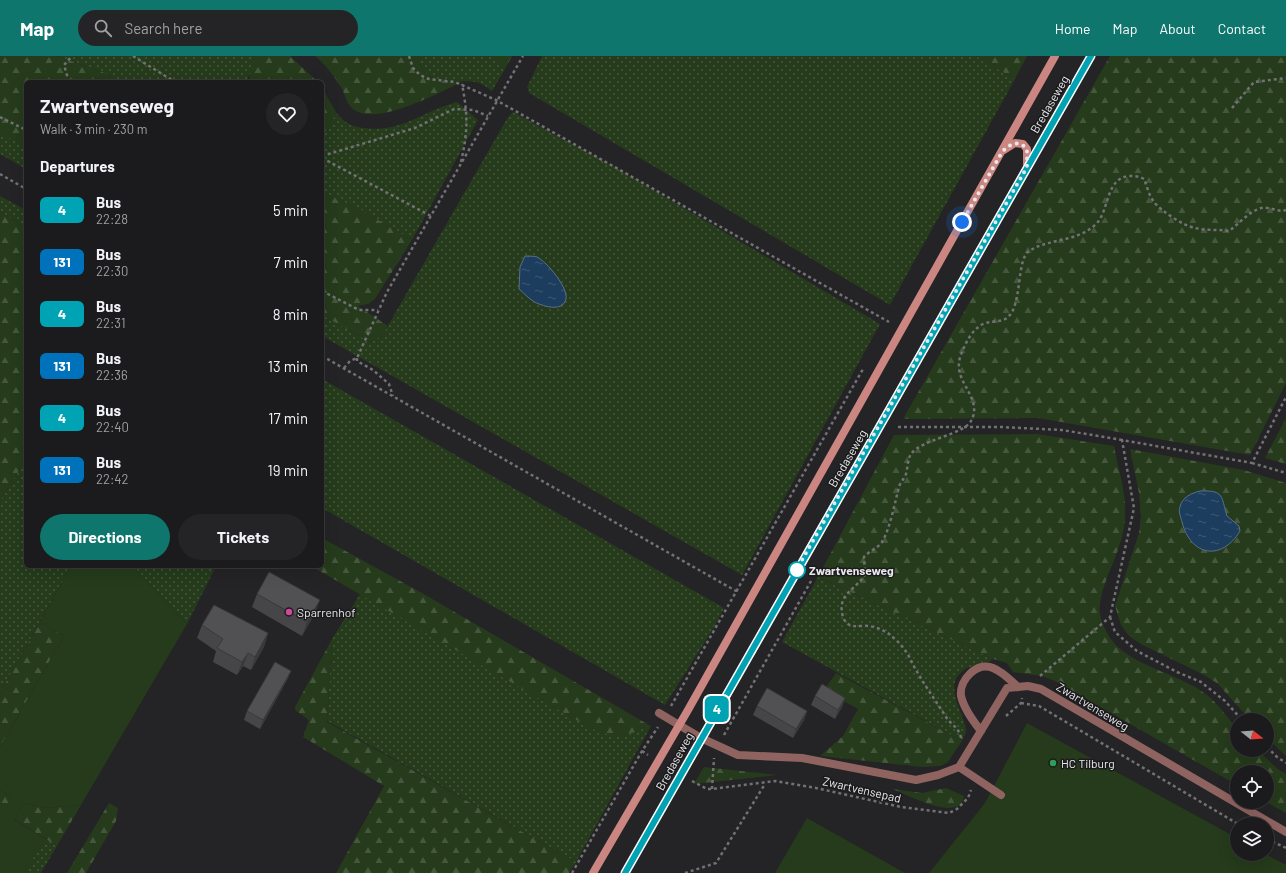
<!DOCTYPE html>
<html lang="en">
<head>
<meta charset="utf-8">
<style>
	:root { --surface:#1b1a1c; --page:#242325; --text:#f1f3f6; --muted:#a0a1a3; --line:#39383b; --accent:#0f766e }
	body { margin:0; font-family:Barlow,sans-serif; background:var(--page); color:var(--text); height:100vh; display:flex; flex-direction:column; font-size:15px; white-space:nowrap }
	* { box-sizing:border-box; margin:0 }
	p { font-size:13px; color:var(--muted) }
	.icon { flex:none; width:22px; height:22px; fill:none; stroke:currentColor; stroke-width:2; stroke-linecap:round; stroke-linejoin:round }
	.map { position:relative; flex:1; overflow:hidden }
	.details { position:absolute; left:24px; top:24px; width:300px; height:488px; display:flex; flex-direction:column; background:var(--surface); border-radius:6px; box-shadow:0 4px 16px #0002,0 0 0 1px var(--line) }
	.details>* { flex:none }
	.badge { padding:0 8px; border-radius:6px; font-size:14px; line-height:26px }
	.needle { width:26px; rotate:107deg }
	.tools { position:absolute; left:1230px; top:657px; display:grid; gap:8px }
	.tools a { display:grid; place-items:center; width:44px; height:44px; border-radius:50%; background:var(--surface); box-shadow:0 4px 16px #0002,0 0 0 1px var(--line); font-size:20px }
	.you { position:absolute; width:20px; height:20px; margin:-10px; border:3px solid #fff; border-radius:50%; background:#1a73e8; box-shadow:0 0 0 6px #1a73e833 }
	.map>.badge { position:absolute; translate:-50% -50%; box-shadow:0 0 0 2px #fff }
	h2 { padding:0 16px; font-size:15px; line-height:36px }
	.round { display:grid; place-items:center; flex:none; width:42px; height:42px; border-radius:21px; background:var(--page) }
	.summary { display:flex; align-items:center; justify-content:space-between; height:68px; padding:0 16px }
	h1 { font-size:19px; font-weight:700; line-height:30px }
	.cta { display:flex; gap:8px; margin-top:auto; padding:8px 16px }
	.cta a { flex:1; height:46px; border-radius:24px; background:var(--accent); color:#fff; font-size:16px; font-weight:700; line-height:46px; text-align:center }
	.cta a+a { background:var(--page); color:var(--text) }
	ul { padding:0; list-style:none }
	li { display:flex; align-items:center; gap:12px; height:52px; padding:0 16px }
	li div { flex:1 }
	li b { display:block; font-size:15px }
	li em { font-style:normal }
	li .badge { min-width:44px; font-weight:700; text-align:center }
	header { display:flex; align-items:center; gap:24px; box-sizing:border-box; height:56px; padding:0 20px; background:var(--accent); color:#fff }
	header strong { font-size:19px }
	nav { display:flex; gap:22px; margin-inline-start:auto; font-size:14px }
	.search { width:280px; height:36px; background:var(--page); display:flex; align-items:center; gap:10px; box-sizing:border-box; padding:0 14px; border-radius:22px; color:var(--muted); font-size:15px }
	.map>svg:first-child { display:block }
	.grass { fill:url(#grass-dots); fill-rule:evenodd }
	.forest { fill:url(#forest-firs) }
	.green { fill:#253b1b }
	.water { fill:url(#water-ripples); stroke:#5a7088 }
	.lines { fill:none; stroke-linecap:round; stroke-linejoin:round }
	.path { stroke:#727174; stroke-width:2.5; stroke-dasharray:3 3; stroke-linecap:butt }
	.service { stroke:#8f6360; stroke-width:8 }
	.minor { stroke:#8f6360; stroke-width:8 }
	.secondary { stroke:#cc8681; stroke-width:8 }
	.wall { fill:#464648 }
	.shaded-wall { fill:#39393b }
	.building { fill:#515154; stroke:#39393b }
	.line-casing { stroke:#fff; stroke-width:9 }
	.line { stroke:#00a3b4; stroke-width:6 }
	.walk { stroke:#e9e8ea; stroke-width:4; stroke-dasharray:0 7.2 }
	.stop-dot { fill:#fff; stroke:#00a3b4; stroke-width:2 }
	.hotel-dot { fill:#d1479c; stroke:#1b1a1d; stroke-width:1.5 }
	.leisure-dot { fill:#2e9e5b; stroke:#1b1a1d; stroke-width:1.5 }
	.labels { text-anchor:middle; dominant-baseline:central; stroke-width:3; stroke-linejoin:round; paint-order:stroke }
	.street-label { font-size:12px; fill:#e9e8ea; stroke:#1b1a1d }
	.stop-label { font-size:12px; font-weight:bold; fill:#e9e8ea; stroke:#1b1a1d; text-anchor:start }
	.poi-label { font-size:12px; fill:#e9e8ea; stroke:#1b1a1d; text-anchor:start }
</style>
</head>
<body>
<header>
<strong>Map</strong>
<div class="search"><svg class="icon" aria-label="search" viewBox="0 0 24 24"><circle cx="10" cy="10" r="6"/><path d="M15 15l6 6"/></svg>Search here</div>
<nav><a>Home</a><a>Map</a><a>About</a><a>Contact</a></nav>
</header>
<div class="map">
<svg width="1286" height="817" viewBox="0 0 1286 817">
	<defs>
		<pattern id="grass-dots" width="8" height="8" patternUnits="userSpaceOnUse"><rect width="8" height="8" fill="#253b1b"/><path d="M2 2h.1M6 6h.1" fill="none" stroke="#45573c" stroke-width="1.8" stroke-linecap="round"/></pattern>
		<pattern id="forest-firs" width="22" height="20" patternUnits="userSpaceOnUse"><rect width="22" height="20" fill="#253b1b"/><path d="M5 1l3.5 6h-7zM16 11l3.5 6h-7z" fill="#45573c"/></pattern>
		<pattern id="water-ripples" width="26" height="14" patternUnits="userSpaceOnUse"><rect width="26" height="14" fill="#1d3d5e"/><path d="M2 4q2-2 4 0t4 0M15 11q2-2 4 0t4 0" fill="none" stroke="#3e5975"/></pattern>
	</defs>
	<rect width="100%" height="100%" fill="#242326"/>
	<!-- grass -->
	<path class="grass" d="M 57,0 L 257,0 L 248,22 L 249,26 L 120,26 L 105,17 Z
		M 420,0 L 493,0 L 499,9 L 505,13 L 492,35 C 487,31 481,27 475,26 C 455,24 418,31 420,0 Z
		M 542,0 L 976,0 L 1015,23 L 890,249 L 529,37 L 527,31 Z
		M 457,46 L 478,64 L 412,184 L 363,155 L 322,136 L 322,77 L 328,74 L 336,56 C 343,66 352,71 364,72 C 401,77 423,55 457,46 Z
		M 513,56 L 611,109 L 880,268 L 742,519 L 322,280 L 322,259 L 370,286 L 382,280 L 508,61 ZM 525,200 C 544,201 548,212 560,226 L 550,251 L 534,245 L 519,233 L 520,211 Z
		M 0,77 L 26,91 L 26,113 L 0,98 Z
		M 0,140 L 26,154 L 26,171 L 0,156 Z
		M 322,323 L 724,552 L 713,573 L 665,649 L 322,452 Z
		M 23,408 L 26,409 L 26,510 L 71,510 L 0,637 L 0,445 Z
		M 133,510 L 207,510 L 214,514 L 187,568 Z
		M 818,521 L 993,603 C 985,610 972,608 964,614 C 942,629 964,656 966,674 C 966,678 963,682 962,685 L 782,586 Z
		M 360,538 L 590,672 L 635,676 L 649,669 L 651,670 L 576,806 L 327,665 L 332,583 Z
		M 0,756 L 57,790 L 41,817 L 0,817 Z"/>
	<!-- forest -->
	<path class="forest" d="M 0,0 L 57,0 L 105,17 L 120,26 L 26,26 L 26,91 L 0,77 Z
		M 257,0 L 290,0 L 318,26 L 249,26 L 251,9 Z
		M 315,0 L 420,0 C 418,26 444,24 462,26 C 440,36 370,75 350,50 C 346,45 345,39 342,33 C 335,21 326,9 315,0 Z
		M 493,0 L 512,0 L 505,13 L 499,9 Z
		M 976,0 L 1027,0 L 1015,23 Z
		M 1110,0 L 1286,0 L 1286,327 L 1250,399 L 1038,362 L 903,363 Z
		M 322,32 L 336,56 L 328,74 L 322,77 Z
		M 322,136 L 363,155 L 412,184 L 375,243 L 368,248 L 358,250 L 388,270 L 382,280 L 370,286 L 322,259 Z
		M 0,156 L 26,171 L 26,409 L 23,408 L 0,445 Z
		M 1286,362 L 1286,408 L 1265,402 Z
		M 1037,378 L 1114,390 C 1118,413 1127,438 1125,462 C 1123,494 1104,519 1100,548 C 1097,562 1109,583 1119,592 C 1144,613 1181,619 1207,639 C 1218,648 1228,662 1237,673 L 1237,694 L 1257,694 L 1278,713 L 1286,718 L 1286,757 L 1266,746 L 1267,716 L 1237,716 L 1237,729 L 1055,625 L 1042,620 L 1013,616 L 1007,607 L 993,603 L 818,521 L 894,379 Z
		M 1130,393 L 1244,414 L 1286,427 L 1286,700 L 1267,682 L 1267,664 L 1250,664 L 1217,627 L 1202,618 L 1141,588 L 1129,580 L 1121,569 L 1115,550 L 1139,477 L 1141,460 L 1139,437 Z
		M 322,482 L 422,537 L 649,669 L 635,676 L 615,681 L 590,672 L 311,510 L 322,510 Z
		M 40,566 L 64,580 L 0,691 L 0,637 Z
		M 332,583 L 327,666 L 576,806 L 569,817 L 336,817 L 384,730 L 303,681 L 309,664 L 295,654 L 295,651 Z
		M 836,617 L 962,685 L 947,707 L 940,710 L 923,711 L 820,700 L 843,680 L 858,653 L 824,634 Z
		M 704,711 L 778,719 L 694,728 Z
		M 946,732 L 964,740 C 962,768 907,739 893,733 L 922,737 Z
		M 0,734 L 11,741 L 4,758 L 0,756 Z
		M 23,747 L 45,752 L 81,749 L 57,790 L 15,764 Z
		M 109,747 L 118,752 L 116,765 L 86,817 L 67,817 Z"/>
	<!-- green -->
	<path class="green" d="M 71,510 L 133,510 L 187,568 L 81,749 L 45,752 L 23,747 L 15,764 L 13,763 L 45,783 L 24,817 L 0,817 L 0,755 L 4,757 L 11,741 L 0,734 L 0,691 L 64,580 L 40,566 Z
		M 1027,667 L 1237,782 L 1237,798 L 1265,798 L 1286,809 L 1286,817 L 929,817 L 985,747 Z
		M 807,762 L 905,817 L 775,817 Z"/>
	<!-- water -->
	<path class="water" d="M 525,200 C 528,200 534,200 537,201 C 547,206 568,231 566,243 C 563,257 541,250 533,245 C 528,242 524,237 519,233 L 520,211 Z
		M 1200,435 C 1225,434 1221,441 1227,460 L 1239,470 L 1240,475 C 1222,505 1191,501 1182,466 C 1181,462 1178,455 1180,451 C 1182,441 1192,437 1200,435 Z"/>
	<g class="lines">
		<!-- path -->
		<path class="path" d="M 133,0 L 175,26
			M 409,0 L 413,12 L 420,19 L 429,23 L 455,26 L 496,44 L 889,266
			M 69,26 L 64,9 L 72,0
			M 1232,52 L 1254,26 L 1286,22
			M 0,61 L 26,74
			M 322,100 L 415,72 L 454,53 L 473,54 L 488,60
			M 322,102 L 431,160
			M 461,106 C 468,75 468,59 462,28
			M 0,118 L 26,133
			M 322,235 L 359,254 L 378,254
			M 322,300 L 736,535
			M 357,302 L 357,305 L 373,314 L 389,328 L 393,340
			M 344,312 L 350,305 L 357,302 L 387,236 L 523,0
			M 898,371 L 1001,371 L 1062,374 L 1122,384
			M 1252,407 L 1286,417
			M 1110,561 L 1115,576 L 1137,595 L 1177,616 L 1201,626 L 1225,645 L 1242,664
			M 1040,620 L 1110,561 L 1134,452 L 1122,384 L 1252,407 L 1286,341
			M 1021,647 L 1039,650 L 1238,768
			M 671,650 L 863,313
			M 1006,660 L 1021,647 L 1022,642
			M 724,679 L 811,525
			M 961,682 C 959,671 951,669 946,661 C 936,645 925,630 916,614 C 912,607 909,599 904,593 C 900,587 894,582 889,578 C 883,574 876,571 869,570 C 859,569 848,574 843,561 C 836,537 857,534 865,518 L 864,501 C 869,495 878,492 882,486 C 890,473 895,446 899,431 C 900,427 904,423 906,418 C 908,411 907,404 911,398 C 922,383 963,379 971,365 C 983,344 957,328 959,308 C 959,303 961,298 963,294 C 967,284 973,273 983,268 C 995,263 1004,269 1012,256 C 1021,240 1018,204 1028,196 C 1046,182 1078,187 1097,167 C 1109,154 1106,122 1129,120 C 1134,120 1139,120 1144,123 C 1147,130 1149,140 1154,146 C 1161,155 1184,170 1195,172 C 1206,175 1218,173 1229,175 C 1239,168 1248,156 1261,152 C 1269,150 1279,157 1286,154
			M 1267,691 L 1277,701 L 1286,707
			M 642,695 L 648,699
			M 692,725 L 707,733 L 712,733 L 775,725 L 816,732 L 901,751 L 949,757 L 957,753 L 968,742 L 971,734
			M 712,733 L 714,702
			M 1267,783 L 1286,792
			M 572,817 L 642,695 L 658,671
			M 685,817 L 716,807 L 765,728"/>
		<!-- service -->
		<path class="service" d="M 659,657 L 679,669
			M 959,711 L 1001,739"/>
		<!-- minor -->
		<path class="minor" d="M 679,669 L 701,682 L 738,699 L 802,702 L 916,724 L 938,719 L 959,711 L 1007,632 L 1028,630 L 1041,633 L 1286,776
			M 981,675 C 973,665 964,653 961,640 C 959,624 977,605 993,612 C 1003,616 1010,624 1018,631"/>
		<!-- secondary -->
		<path class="secondary" d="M 1004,94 L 1015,87 L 1023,88 L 1027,93 L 1027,108
			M 593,817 L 688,654 L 1055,0
			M 625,817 L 1091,0"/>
	</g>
	<!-- wall -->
	<path class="wall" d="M 257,538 L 315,557 L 302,580 L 252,551 Z
		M 202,569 L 268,577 L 264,591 L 251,614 L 243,610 L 237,619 L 213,606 L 216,595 L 197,582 Z
		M 291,615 L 287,624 L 260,673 L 244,664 L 247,655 Z
		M 815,640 L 845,642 L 842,651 L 835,663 L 811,649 Z
		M 757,650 L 807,655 L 804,664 L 793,682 L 753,659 Z"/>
	<!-- shaded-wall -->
	<path class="shaded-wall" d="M 320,544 L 315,557 L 302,580 L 307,566 Z
		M 268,577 L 264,591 L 251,614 L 255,601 Z
		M 248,597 L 243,610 L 237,619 L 242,606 Z
		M 291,615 L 287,624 L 260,673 L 263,664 Z
		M 845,642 L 842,651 L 835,663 L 838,654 Z
		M 807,655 L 804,664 L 793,682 L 796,673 Z"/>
	<!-- building -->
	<path class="building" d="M 269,516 L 320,544 L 307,566 L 257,538 Z
		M 214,549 L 268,577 L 255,601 L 248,597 L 242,606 L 217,592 L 223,583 L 202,569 Z
		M 275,606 L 291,615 L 263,664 L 247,655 Z
		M 822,628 L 845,642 L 838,654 L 815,640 Z
		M 767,632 L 807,655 L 796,673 L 757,650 Z"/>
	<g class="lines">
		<!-- line casing -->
		<g class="line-casing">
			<path id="line" d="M 625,817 L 1091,0"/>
		</g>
		<!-- line -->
		<use href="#line" class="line"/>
		<!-- walk -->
		<path class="walk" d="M 797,514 L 794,518 L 1027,111 L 1027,93 C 1018,83 1010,88 1002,96 L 962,166"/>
	</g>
	<!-- markers -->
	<circle class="stop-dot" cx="797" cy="514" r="8"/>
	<circle class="hotel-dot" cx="289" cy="556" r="4"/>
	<circle class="leisure-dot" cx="1053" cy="707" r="4"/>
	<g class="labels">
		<!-- street labels -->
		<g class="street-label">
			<text transform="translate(1049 48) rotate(-60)">Bredaseweg</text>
			<text transform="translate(847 402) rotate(-60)">Bredaseweg</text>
			<text transform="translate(1093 650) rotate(31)">Zwartvenseweg</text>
			<text transform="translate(674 705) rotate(-61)">Bredaseweg</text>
			<text transform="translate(862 733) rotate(13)">Zwartvensepad</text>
		</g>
		<!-- stop labels -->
		<g class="stop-label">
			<text x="809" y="514">Zwartvenseweg</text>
		</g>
		<!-- poi labels -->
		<g class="poi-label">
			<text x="297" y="556">Sparrenhof</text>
			<text x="1061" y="707">HC Tilburg</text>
		</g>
	</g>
</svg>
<div class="tools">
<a><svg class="needle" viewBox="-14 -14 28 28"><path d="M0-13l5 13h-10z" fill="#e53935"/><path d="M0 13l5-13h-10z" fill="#a0a1a3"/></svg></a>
<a><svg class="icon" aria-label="locate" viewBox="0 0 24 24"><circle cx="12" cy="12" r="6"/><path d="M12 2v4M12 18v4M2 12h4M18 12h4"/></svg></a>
<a><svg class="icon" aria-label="layers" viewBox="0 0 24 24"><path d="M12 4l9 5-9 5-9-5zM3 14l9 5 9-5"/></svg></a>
</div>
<div class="you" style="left:962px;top:166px"></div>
<b class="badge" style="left:717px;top:653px;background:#00a3b4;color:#fff">4</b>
<section class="details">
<div class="summary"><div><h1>Zwartvenseweg</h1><p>Walk · 3 min · 230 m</p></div><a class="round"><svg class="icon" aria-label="heart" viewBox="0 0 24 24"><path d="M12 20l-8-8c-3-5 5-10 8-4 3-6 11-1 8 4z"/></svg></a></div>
<h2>Departures</h2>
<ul>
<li><span class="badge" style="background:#00a3b4;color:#fff">4</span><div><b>Bus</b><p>22:28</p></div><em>5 min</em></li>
<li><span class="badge" style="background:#0072bc;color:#fff">131</span><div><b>Bus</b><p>22:30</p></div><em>7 min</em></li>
<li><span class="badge" style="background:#00a3b4;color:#fff">4</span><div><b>Bus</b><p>22:31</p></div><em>8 min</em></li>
<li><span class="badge" style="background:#0072bc;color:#fff">131</span><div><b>Bus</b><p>22:36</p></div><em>13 min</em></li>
<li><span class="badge" style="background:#00a3b4;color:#fff">4</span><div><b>Bus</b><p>22:40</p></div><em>17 min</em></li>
<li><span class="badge" style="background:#0072bc;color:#fff">131</span><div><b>Bus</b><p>22:42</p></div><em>19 min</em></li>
</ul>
<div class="cta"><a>Directions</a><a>Tickets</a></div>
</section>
</div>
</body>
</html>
